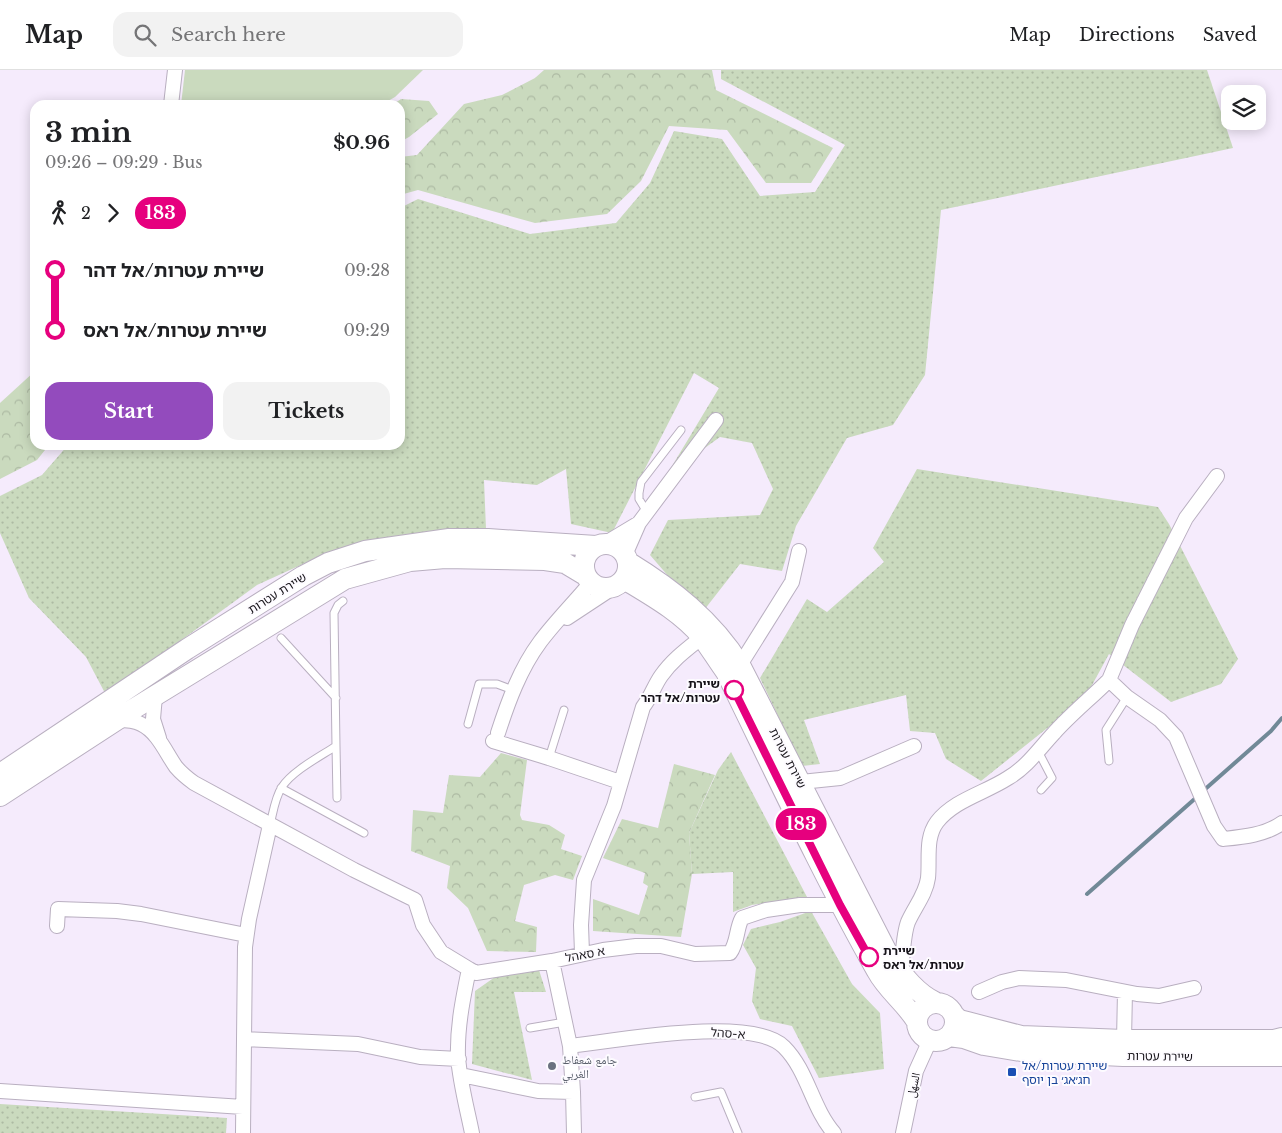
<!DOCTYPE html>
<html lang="en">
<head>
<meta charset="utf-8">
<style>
	:root { --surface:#fff; --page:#f2f2f2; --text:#202124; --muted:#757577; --line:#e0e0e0; --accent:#934bbd }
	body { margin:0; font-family:"Libre Baskerville","Noto Naskh Arabic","Noto Sans Hebrew",serif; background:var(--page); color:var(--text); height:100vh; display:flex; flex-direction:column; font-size:19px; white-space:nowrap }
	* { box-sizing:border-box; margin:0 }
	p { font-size:16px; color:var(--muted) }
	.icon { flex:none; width:28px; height:28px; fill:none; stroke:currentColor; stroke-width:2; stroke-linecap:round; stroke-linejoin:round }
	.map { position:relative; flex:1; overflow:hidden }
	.drawer { position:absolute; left:30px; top:30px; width:375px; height:350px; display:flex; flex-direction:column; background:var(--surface); border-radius:15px; box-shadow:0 2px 12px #0003 }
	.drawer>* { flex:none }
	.badge { padding:0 10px; border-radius:16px; font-size:18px; line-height:32px }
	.controls { position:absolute; left:1221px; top:15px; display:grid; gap:10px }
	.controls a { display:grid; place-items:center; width:45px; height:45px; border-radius:10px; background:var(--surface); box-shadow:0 2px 12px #0003; font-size:25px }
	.map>.badge { position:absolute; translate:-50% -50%; box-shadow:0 0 0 2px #fff }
	.legs { display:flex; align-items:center; gap:8px; height:55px; padding:0 15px; font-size:16px }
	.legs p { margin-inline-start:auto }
	.headline { display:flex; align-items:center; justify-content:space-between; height:85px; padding:0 15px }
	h1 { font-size:28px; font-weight:800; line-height:38px }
	.cta { display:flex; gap:10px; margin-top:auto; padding:10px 15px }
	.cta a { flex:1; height:58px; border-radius:15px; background:var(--accent); color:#fff; font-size:20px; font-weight:800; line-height:58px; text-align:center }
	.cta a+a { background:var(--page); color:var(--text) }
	ul { padding:0 15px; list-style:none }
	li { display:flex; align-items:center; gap:18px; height:60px; font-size:19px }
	li i { display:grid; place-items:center; width:8px; height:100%; margin:0 6px; background:currentColor }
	li i::after { content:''; width:12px; height:12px; margin:-6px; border:4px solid; border-radius:50%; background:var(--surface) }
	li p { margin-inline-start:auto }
	li:first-child i { background:linear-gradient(#0000 50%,currentColor 0) }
	li:last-child i { background:linear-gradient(currentColor 50%,#0000 0) }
	header { display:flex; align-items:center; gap:30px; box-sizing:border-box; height:70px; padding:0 25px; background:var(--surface); border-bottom:1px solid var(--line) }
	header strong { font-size:24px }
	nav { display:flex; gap:28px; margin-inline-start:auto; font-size:18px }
	.search { width:350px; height:45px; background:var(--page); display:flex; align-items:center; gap:12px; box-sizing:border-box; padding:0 18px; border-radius:15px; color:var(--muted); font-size:19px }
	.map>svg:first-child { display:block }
	.grass { fill:url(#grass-dots) }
	.forest { fill:url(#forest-crowns) }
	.park { fill:#cadabe }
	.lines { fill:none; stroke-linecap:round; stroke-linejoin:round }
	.stream { stroke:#718997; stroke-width:4 }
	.service-casing { stroke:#b9afc0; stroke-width:9 }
	.minor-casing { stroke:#b9afc0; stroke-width:16 }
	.secondary-casing { stroke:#b9afc0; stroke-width:22 }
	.service { stroke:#fff; stroke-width:7 }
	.minor { stroke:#fff; stroke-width:14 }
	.secondary { stroke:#fff; stroke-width:20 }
	.line-1-casing { stroke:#fff; stroke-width:11 }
	.line-1 { stroke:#e6007e; stroke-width:8 }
	.stop-1-dot { fill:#fff; stroke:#e6007e; stroke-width:2.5 }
	.worship-dot { fill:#6b7280; stroke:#fdfbff; stroke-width:2 }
	.transit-dot { fill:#1a4fb4; stroke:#fdfbff; stroke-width:2 }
	.labels { text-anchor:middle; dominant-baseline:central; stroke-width:4; stroke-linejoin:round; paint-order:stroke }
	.street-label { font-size:12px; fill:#161319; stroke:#fdfbff }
	.stop-label { font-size:12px; font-weight:bold; fill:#161319; stroke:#fdfbff; text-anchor:end }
	.worship-label { font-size:12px; fill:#5b616d; stroke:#fdfbff; text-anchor:start }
	.transit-label { font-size:12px; fill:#164399; stroke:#fdfbff; text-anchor:start }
</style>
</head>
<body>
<header>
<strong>Map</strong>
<div class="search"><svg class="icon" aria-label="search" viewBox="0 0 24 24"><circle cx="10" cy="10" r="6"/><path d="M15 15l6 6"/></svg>Search here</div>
<nav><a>Map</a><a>Directions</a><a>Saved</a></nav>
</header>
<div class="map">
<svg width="1282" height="1063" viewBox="0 0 1282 1063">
	<defs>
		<pattern id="grass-dots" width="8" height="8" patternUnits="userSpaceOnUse" patternTransform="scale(1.25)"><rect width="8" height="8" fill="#cadabe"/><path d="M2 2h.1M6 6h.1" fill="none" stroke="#adbaa3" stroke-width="1.8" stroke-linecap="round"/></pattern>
		<pattern id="forest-crowns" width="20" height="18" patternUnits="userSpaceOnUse" patternTransform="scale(1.25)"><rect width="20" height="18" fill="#cadabe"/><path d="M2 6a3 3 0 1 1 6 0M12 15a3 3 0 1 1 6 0" fill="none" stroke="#adbaa3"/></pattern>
	</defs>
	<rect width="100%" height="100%" fill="#f5ebfc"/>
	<!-- grass -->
	<path class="grass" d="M 721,0 L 1207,0 L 1233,78 L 941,140 L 925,305 L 893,355 L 847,368 L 796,456 L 782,501 L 740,494 L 701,544 L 650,485 L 668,450 L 760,445 L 773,419 L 752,373 L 720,367 L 666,406 L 719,318 L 694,303 L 612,463 L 571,454 L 566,399 L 537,415 L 484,410 L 486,459 L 325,484 L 257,515 L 106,625 L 86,587 L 29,528 L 0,463 L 0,426 L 42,405 L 68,375 L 400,375 L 400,138 L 418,129 L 530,164 L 616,153 L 650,113 L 674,61 L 722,69 L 760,126 L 815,122 L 845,75 L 721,9 Z
		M 917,399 L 1158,437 L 1169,454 L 1238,589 L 1221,614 L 1171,632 L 1109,584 L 1085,628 L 981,711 L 946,689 L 935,663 L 910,661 L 906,625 L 804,650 L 820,694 L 802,696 L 760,608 L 807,529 L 827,542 L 884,492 L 873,478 Z
		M 731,682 L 807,827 L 752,835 L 733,842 L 733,802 L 692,804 L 689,763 L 718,700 Z
		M 811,841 L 852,914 L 880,943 L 884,999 L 819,1008 L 792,956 L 760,949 L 752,931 L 756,898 L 743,875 L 751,859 L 780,852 Z
		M 539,900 L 546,922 L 514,922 L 532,1010 L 472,994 L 475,921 L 495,907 Z
		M 0,1034 L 227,1048 L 226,1063 L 0,1063 Z"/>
	<!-- forest -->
	<path class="forest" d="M 544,0 L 712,0 L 716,20 L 833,78 L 811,113 L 766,113 L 727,60 L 669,56 L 641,111 L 607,144 L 535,153 L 418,120 L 400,125 L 400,87 L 417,85 L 464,34 L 502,25 L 535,8 Z
		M 401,29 L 429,31 L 438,44 L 409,67 L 400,72 L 400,35 L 392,35 Z
		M 35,301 L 35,375 L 49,375 L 37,390 L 0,409 L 0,333 Z
		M 501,683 L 527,690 L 520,745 L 522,750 L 549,755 L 565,765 L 561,779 L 582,786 L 573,810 L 555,805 L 524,815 L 515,851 L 537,857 L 536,882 L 487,881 L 468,838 L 447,818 L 450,796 L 411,781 L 413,740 L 443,743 L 449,705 L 480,707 Z
		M 674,694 L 715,705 L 689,763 L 692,804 L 681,867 L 593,861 L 593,829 L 639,845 L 648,816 L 643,813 L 645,803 L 603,788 L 622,749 L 658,758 Z"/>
	<!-- park -->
	<path class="park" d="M 185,0 L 423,0 L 395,27 L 381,35 L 181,35 Z"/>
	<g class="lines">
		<!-- stream -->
		<path class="stream" d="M 1203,721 L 1271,661 L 1282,648
			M 1087,824 L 1198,726"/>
		<!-- service casing -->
		<g class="service-casing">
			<path id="service" d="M 647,442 L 639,429 L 639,423 L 641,412 L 681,360
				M 281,568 L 336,628
				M 468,654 L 479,614 L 497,614 L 513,620
				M 336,676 L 337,728
				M 1038,681 L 1052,708 L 1041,720
				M 549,688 L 564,640
				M 1109,691 L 1106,660 L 1127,627
				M 281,718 L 364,763
				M 270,755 C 273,743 275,727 282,717 C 292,701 321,686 336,676 L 334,543 L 338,535 L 343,531
				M 530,958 L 565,952
				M 695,1027 L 721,1022 L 738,1063"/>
		</g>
		<!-- minor casing -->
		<g class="minor-casing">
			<path id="minor" d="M 171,35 L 175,0
				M 604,474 L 639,453
				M 625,485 L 639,453 L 716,350
				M 567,548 L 614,517
				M 740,595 L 792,512 L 799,481
				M 1109,610 L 1132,555 L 1186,448 L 1217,406
				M 155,626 L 153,649 L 159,668
				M 118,650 C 126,650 134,650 141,654 C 158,662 166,683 176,697 C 182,704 187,708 194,713 L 354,800 L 415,830 L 423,855 L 441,882 L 469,899
				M 498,663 C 508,632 520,599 540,572 C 555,552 572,535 588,516 L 589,510
				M 493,671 L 549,688 L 620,712
				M 801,712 L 840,708 L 914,676
				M 57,856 L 58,839 L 117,841 L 141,844 L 246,865
				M 582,883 L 581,855 L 584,810 L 614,736 L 643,637 C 651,627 654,616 661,606 C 672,590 687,579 702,567
				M 901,901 C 903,887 903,865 908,852 C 914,838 926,824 928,808 C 930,789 925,768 937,752 C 954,730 985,723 1008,708 C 1027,697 1039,679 1054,663 C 1071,644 1091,628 1109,610 L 1127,627 L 1160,650 L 1176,667 L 1214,756 L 1223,769 C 1243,767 1265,765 1282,753
				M 979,922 L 1002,912 L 1019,908 L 1066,910 L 1137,924 L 1159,926 L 1194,918
				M 244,969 L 358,974 L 420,987 L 459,989
				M 1124,970 L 1125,922
				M 570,976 C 615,971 753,945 784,977 C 808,1001 812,1038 834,1063
				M 461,1005 L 538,1021 L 573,1022 L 570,976 L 552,891
				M 0,1021 L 243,1037
				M 573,1022 L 574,1063
				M 243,1063 L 245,877 L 249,849 L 270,755
				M 472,1063 C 467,1038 460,1013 458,987 C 457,957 463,928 469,899 L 476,903 L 552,891 L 603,880 L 636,876 L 661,876 L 695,884 L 730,883 C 738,872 736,859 742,848 L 766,840 L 800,835 L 841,835
				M 903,1063 L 916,1001 L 930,970"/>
		</g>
		<!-- secondary casing -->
		<g class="secondary-casing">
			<path id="secondary" d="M584 496a22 22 0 1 1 44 0a22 22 0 1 1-44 0Z
				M 628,492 C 672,519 712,550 740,595 L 890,888 C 903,905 916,923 935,932
				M 624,509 C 652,526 681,542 702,567 C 710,578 718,591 726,602 C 775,702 822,804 877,901 C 887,920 906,933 917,952
				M 0,704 L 187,579 L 303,506 L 328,493 L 365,481 L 449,469 L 488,469 L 596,476
				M 0,726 L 135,638 L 345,509 L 410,491 L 445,488 L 545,490 L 565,493 L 585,505
				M917 952a19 19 0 1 1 38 0a19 19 0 1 1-38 0Z
				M 954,945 L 959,950 L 967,952 L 1021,966 L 1124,970 L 1274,970 L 1282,968
				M 949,966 L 964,968 L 984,975 L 1021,981 L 1123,986 L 1282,986"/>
		</g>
		<!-- service -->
		<use href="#service" class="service"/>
		<!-- minor -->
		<use href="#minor" class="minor"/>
		<!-- secondary -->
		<use href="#secondary" class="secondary"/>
	</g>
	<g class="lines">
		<!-- line-1 casing -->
		<g class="line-1-casing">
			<path id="line-1" d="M 734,620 L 840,835 L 869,887"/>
		</g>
		<!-- line-1 -->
		<use href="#line-1" class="line-1"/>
	</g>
	<!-- markers -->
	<g class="stop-1-dot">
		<circle cx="734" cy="620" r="9"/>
		<circle cx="869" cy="887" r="9"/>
	</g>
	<circle class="worship-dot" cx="552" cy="996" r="5"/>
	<rect class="transit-dot" x="1007" y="997" width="10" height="10" rx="2.5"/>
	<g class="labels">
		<!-- street labels -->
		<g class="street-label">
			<text transform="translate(277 523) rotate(-32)">שיירת עטרות</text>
			<text transform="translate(788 688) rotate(63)">שיירת עטרות</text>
			<text transform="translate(585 884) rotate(-11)">א סאהל</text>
			<text transform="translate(728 963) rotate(4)">א-סהל</text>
			<text transform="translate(1160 986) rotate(1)">שיירת עטרות</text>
			<text transform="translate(913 1015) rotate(-77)">السهل</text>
		</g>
		<!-- stop labels -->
		<g class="stop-label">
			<text x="720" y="613">שיירת<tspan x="720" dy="14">עטרות/אל דהר</tspan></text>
			<text x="883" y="880" text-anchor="start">שיירת<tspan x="883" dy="14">עטרות/אל ראס</tspan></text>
		</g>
		<!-- worship labels -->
		<g class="worship-label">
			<text x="562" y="989">جامع شعفاط<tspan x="562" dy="14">الغربي</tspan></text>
		</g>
		<!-- transit labels -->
		<g class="transit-label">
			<text x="1022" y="995">שיירת עטרות/אל<tspan x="1022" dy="14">חג׳אג׳ בן יוסף</tspan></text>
		</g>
	</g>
</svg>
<div class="controls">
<a><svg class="icon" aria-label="layers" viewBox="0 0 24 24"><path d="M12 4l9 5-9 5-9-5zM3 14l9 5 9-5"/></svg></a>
</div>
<b class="badge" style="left:801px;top:754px;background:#e6007e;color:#fff">183</b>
<section class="drawer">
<div class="headline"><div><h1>3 min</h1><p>09:26 – 09:29 · Bus</p></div><b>$0.96</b></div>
<div class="legs"><svg class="icon" aria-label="walk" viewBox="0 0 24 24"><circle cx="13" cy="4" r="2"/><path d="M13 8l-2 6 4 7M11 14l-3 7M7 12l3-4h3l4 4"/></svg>2<svg class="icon" aria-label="forward" viewBox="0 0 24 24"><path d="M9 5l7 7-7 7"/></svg><b class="badge" style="background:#e6007e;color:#fff">183</b></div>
<ul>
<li><i style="color:#e6007e"></i><b>שיירת עטרות/אל דהר</b><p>09:28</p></li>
<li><i style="color:#e6007e"></i><b>שיירת עטרות/אל ראס</b><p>09:29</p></li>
</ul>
<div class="cta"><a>Start</a><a>Tickets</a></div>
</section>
</div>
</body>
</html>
